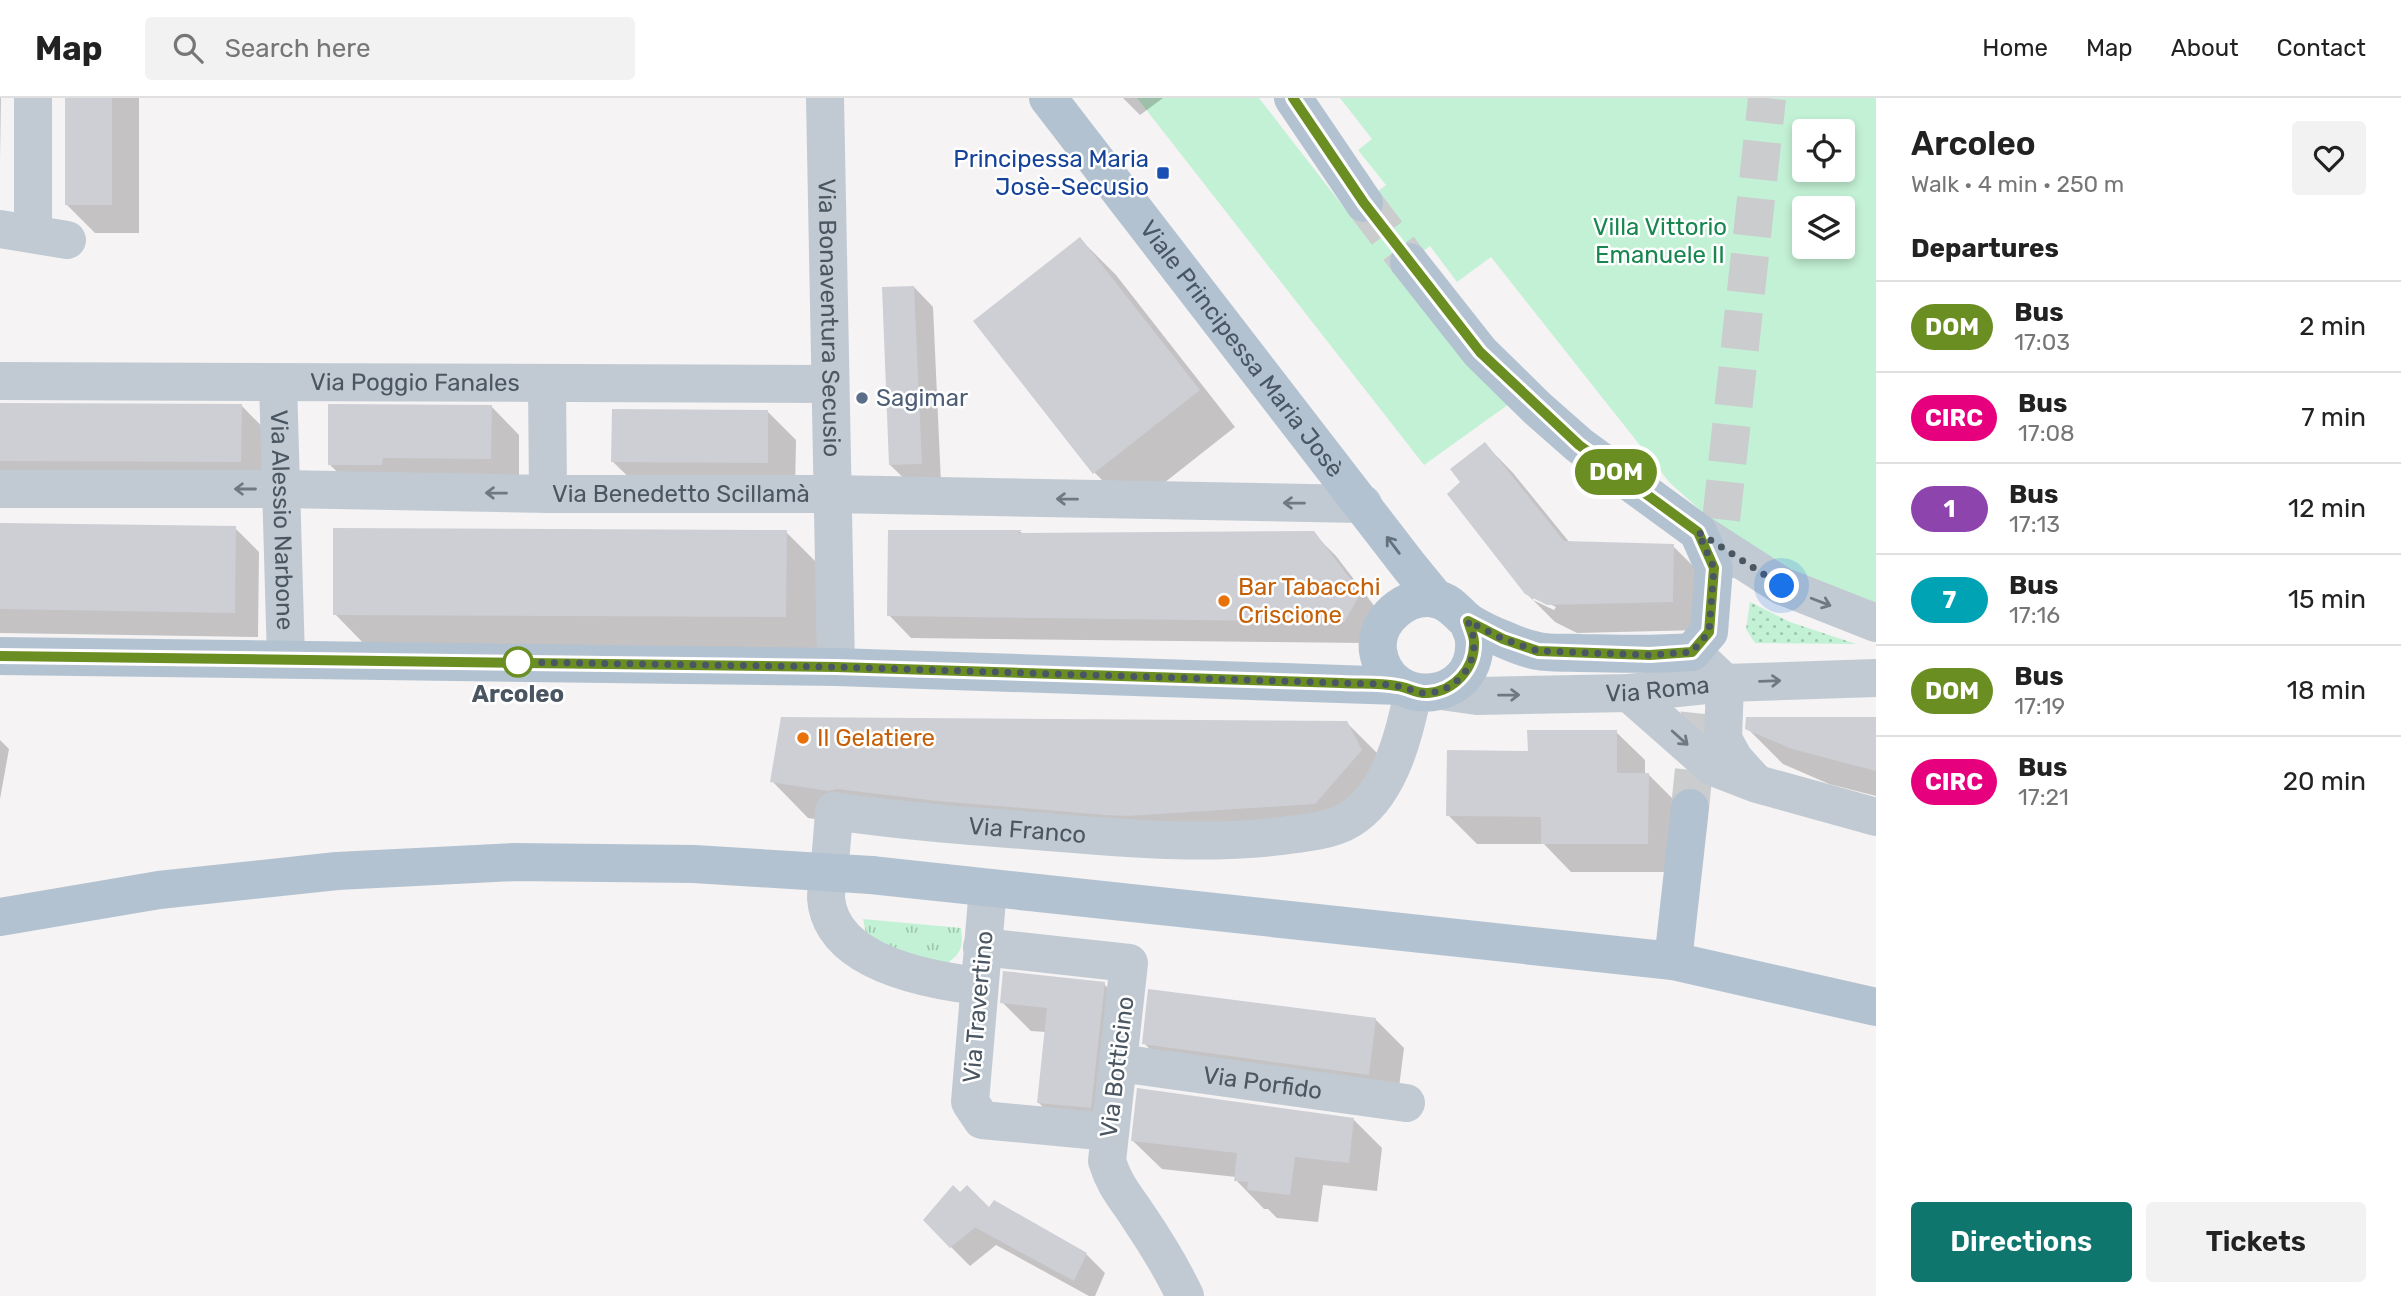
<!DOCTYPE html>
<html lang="en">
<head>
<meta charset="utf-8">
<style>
	:root { --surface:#fff; --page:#f2f2f2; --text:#222; --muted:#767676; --line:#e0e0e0; --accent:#0f766e }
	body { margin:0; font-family:Rubik,sans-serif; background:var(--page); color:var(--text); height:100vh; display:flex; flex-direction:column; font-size:26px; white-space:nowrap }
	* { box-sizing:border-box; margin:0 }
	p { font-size:23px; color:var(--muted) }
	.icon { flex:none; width:38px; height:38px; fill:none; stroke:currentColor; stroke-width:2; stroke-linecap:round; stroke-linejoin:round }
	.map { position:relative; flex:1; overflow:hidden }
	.panel { display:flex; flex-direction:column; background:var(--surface); width:525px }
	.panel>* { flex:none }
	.badge { padding:0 14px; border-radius:23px; font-size:24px; line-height:46px }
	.fabs { position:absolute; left:1792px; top:21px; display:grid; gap:14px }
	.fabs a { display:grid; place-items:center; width:63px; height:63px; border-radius:7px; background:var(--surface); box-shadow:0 4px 10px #0003; font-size:35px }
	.you { position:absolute; width:35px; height:35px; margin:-18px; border:5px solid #fff; border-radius:50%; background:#1a73e8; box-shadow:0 0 0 10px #1a73e833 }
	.map>.badge { position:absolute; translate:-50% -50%; box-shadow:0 0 0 4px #fff }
	h2 { padding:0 35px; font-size:26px; line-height:63px }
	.round { display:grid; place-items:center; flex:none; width:74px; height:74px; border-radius:7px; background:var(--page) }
	.overview { display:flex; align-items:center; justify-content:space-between; height:119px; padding:0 35px }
	h1 { font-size:33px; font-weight:600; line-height:52px }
	.action { display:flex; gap:14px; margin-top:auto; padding:14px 35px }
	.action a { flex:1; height:80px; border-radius:7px; background:var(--accent); color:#fff; font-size:28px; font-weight:600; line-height:80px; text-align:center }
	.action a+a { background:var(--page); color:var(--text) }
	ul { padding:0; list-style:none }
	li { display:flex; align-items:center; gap:21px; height:91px; padding:0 35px; border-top:2px solid var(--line) }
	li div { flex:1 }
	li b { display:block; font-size:26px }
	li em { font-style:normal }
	li .badge { min-width:77px; font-weight:700; text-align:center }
	header { display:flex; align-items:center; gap:42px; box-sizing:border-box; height:98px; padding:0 35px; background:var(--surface); border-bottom:2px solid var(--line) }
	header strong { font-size:33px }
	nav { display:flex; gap:38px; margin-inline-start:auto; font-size:24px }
	.search { width:490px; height:63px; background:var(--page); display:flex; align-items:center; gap:18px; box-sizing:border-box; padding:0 24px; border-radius:7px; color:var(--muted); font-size:26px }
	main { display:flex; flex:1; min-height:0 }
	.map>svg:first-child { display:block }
	.grass { fill:url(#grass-tufts) }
	.park { fill:#c3f1d5; fill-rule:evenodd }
	.garden { fill:url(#garden-dots) }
	.shadow { fill:#0003 }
	.building { fill:#cdcfd5 }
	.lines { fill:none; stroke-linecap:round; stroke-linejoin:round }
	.major-tunnel { stroke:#caccce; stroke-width:38; stroke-dasharray:38 19; stroke-linecap:butt }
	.minor { stroke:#c1cad2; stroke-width:38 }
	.major { stroke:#b3c2d1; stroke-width:38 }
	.major-bridge { stroke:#b3c2d1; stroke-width:38 }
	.oneway { stroke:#6e7983 }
	.oneway2 { stroke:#64717d }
	.line-casing { stroke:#fff; stroke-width:16 }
	.line { stroke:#6b8e23; stroke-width:10 }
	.walk { stroke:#4a5661; stroke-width:7; stroke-dasharray:0 12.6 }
	.transit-dot { fill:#1a4fb4; stroke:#fff; stroke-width:2.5 }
	.service-dot { fill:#5c6f8a; stroke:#fff; stroke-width:2.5 }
	.food-dot { fill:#e8710a; stroke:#fff; stroke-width:2.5 }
	.stop-dot { fill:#fff; stroke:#6b8e23; stroke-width:3.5 }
	.labels { text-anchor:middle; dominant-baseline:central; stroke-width:5; stroke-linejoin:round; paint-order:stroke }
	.transit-label { font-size:24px; fill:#164399; stroke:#fff; text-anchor:end }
	.park-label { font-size:24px; fill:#17864f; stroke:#fff }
	.street-label { font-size:24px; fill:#4a5661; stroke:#fff }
	.service-label { font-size:24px; fill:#4e5e75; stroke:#fff; text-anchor:start }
	.food-label { font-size:24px; fill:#c56008; stroke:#fff; text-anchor:start }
	.stop-label { font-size:24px; font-weight:bold; fill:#4a5661; stroke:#fff }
</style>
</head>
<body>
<header>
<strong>Map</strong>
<div class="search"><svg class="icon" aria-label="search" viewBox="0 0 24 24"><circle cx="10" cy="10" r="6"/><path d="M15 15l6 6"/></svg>Search here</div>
<nav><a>Home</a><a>Map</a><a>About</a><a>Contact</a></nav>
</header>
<main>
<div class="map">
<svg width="1876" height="1198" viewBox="0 0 1876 1198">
	<defs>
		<pattern id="grass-tufts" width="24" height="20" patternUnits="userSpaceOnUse" patternTransform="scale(1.75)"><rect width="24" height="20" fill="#c3f1d5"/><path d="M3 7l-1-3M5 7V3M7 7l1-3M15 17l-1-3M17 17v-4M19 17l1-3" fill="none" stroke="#a0c6b0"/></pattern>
		<pattern id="garden-dots" width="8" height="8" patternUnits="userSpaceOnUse" patternTransform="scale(1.75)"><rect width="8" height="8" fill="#c3f1d5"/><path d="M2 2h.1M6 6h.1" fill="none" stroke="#a0c6b0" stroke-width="1.8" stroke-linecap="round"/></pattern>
	</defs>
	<rect width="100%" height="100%" fill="#f5f3f3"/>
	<!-- grass -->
	<path class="grass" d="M 863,821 L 961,830 C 963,851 962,854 945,867 L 900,859 L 866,835 Z"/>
	<!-- park -->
	<path class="park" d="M 1137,0 L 1259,0 L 1349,116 L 1386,87 L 1358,52 L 1372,41 L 1340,0 L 1876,0 L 1876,507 L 1785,469 L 1709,420 L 1669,384 L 1491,159 L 1457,184 L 1430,148 L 1396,174 L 1509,306 L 1424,367 ZM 1804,33 L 1843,33 L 1843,72 L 1804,72 ZM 1804,110 L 1843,110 L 1843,149 L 1804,149 Z"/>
	<!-- garden -->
	<path class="garden" d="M 1750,504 L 1790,524 L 1856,546 L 1755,545 L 1746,531 Z"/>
	<!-- shadow -->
	<path class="shadow" d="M 0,0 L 1,0 L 0,62 Z
		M 67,0 L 139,0 L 139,135 L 95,135 L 67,107 Z
		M 1123,0 L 1163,0 L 1140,17 Z
		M 1080,141 L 1116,177 L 1235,329 L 1131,411 L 1095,375 Z
		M 914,189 L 933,209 L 941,385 L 910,386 L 890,367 Z
		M 0,307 L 241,307 L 277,344 L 277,399 L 0,398 Z
		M 491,308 L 519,337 L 519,389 L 358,394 L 329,366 Z
		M 768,314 L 796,342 L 795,393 L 642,392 L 613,364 Z
		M 1485,346 L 1513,375 L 1570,445 L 1673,448 L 1701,476 L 1701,532 L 1577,535 L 1555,524 L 1533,502 L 1554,512 L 1556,509 L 1533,498 L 1533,502 L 1526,495 L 1463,384 Z
		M 0,427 L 235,430 L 259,454 L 258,539 L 0,535 Z
		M 786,434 L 822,470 L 822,555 L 371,553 L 335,516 Z
		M 889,434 L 1021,434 L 1024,437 L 1313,435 L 1336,458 L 1382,518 L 1367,545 L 911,540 L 889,517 Z
		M 1876,621 L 1876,698 L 1829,686 L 1783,666 L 1747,630 Z
		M 1346,624 L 1383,661 L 1352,742 L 865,728 L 808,720 L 772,683 Z
		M 1616,634 L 1645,662 L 1645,676 L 1648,676 L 1677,705 L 1676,774 L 1571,774 L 1544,746 L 1477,746 L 1448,717 Z
		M 0,642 L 9,651 L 0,701 Z
		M 1104,886 L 1132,914 L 1119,1038 L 1067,1033 L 1038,1004 L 1046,934 L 1031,933 L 1002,904 Z
		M 1375,921 L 1404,950 L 1397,1005 L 1172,974 L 1144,945 Z
		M 1354,1022 L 1382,1050 L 1377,1093 L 1323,1087 L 1318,1124 L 1277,1120 L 1268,1111 L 1264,1111 L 1236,1082 L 1236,1079 L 1162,1071 L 1133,1043 Z
		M 960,1096 L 1086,1156 L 1105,1175 L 1095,1198 L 1089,1198 L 996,1147 L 970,1168 L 951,1149 Z"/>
	<!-- building -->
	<path class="building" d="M 65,0 L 112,0 L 112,107 L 65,107 Z
		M 1080,139 L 1200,292 L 1093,376 L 973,223 Z
		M 914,188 L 922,366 L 889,367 L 882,189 Z
		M 0,305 L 242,306 L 241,364 L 0,363 Z
		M 328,306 L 492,307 L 491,361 L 383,360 L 382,367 L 328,367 Z
		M 612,311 L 768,312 L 768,365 L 611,364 Z
		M 1485,344 L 1564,443 L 1674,446 L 1673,504 L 1547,507 L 1525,496 L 1447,396 L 1460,384 L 1450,371 Z
		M 0,425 L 236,428 L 235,515 L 0,511 Z
		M 333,430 L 787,432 L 786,519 L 333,517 Z
		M 888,432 L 1022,432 L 1018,435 L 1314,433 L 1361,495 L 1344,524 L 887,518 Z
		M 781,619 L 1347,623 L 1362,652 L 1315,706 L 1128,718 L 1105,717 L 937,703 L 837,691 L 828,693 L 770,684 Z
		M 1746,619 L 1876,619 L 1876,673 L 1792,651 L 1745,631 Z
		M 1527,632 L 1617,632 L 1617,675 L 1649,675 L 1648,746 L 1541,746 L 1541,719 L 1446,718 L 1447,652 L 1528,653 Z
		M 1003,873 L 1105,884 L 1091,1010 L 1037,1005 L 1047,910 L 1000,905 Z
		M 1148,891 L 1376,920 L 1369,977 L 1142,946 Z
		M 1137,990 L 1354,1020 L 1349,1065 L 1295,1059 L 1290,1097 L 1247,1092 L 1248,1084 L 1234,1083 L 1237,1055 L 1131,1043 Z
		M 953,1087 L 960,1094 L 967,1087 L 989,1109 L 994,1102 L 1087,1155 L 1074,1183 L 976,1130 L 977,1128 L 950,1150 L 923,1122 Z"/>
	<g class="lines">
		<!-- major-tunnel -->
		<path class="major-tunnel" d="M 1364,105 L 1409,164
			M 1715,478 L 1767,0
			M 1690,710 L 1706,555"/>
		<!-- minor -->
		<g class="minor">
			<path id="s1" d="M 825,0 L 836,569"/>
			<path d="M 0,131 L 67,142"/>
			<path d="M 33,136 L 33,0"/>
			<path id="s2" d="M 0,283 L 830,286"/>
			<path id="s3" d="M 278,284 L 286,561"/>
			<path d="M 547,285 L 548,396"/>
			<path id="s4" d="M 0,391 L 282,391 L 548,396 L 831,396 L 1363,406"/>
			<path d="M 1698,434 L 1782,488 L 1876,525"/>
			<path d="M 1707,568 L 1725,585 L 1723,641 L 1734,661 L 1755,684"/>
			<path id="s5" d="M 1441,593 L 1477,598 L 1629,595 L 1725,585 L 1876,580"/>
			<path d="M 1629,595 L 1713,669 L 1757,686 L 1876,719"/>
			<path d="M 988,790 L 970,1004 L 982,1022 L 1110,1034"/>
			<path d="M 982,849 L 1129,865 L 1107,1063 C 1115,1089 1126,1099 1140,1121 C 1157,1146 1172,1171 1185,1198"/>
			<path id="s6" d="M 978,888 C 928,882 831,865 826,800 C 826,791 828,781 829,773 C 831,753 833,733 834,713 C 901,723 968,728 1036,733 C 1123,740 1209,749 1296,736 C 1317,733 1338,731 1356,717 C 1391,691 1405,634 1413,594"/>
			<path id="s7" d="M 1119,965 L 1406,1005"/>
		</g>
		<!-- major -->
		<g class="major">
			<path id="s8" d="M 1048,0 L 1409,468 L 1436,501"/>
			<path d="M 1293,0 L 1364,105"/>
			<path d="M 1409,164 L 1480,254 L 1537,310 L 1579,347 L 1698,434 L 1714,470 L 1709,534 L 1692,554 C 1654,557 1618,556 1581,555 C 1567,554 1552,556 1538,553 C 1527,551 1514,546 1503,541 C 1492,537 1480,531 1470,525 C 1458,517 1452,504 1436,501 C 1407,495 1374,522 1378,553 C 1388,615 1478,604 1474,544 C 1474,537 1470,530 1468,524"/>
			<path d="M 0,558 L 836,569 L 1400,588"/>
			<path d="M 871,777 L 1673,863 L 1876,909"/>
			<path d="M 1673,863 L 1690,710"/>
		</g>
		<!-- major-bridge -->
		<path class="major-bridge" d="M 0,819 L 159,792 L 337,773 L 515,764 L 694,766 L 871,777"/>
	</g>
	<!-- one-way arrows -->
	<defs><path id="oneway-shaft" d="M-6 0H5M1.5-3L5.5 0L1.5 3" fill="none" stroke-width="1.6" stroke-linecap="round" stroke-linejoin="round" transform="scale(1.75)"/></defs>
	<g class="oneway">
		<use href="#oneway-shaft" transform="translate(245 391) rotate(180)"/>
		<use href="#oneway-shaft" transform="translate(496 395) rotate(-179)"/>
		<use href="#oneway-shaft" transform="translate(1067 401) rotate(-179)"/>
		<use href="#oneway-shaft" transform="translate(1294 405) rotate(-179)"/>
		<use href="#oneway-shaft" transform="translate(1821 504) rotate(21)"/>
		<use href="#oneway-shaft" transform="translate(1770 583) rotate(-2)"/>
		<use href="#oneway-shaft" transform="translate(1509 597) rotate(-1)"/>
		<use href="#oneway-shaft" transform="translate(1680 640) rotate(42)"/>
	</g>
	<use class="oneway2" href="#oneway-shaft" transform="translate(1393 447) rotate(-127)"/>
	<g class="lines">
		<!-- line casing -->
		<g class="line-casing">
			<path id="line" d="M 0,558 L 836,569 L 1342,585 C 1360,586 1379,585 1397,588 C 1408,589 1416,596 1428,595 C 1454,593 1475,571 1474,544 C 1474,538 1470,530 1468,523 L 1503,541 L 1538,553 L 1650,557 L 1692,554 L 1709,534 L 1714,470 L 1698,434 L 1579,347 L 1480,254 L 1364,105 L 1293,0"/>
		</g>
		<!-- line -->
		<use href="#line" class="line"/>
		<!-- walk -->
		<path class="walk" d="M 518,564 L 511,564 L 836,569 L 1342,585 C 1360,586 1379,585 1397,588 C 1408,589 1416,596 1428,595 C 1454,593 1475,571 1474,544 C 1474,538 1470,530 1468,523 L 1503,541 L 1538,553 L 1650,557 L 1692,554 L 1709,534 L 1714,470 L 1698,434 L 1782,488"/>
	</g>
	<!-- markers -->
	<rect class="transit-dot" x="1156" y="68" width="14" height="14" rx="3.5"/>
	<circle class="service-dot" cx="862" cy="300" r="7"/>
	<g class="food-dot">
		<circle cx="1224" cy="503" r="7"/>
		<circle cx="803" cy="640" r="7"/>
	</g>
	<circle class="stop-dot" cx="518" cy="564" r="14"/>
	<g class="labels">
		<!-- transit labels -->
		<g class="transit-label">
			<text x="1149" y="61">Principessa Maria<tspan x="1149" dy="28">Josè-Secusio</tspan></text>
		</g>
		<!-- park labels -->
		<g class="park-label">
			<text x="1660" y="129">Villa Vittorio<tspan x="1660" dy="28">Emanuele II</tspan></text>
		</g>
		<!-- street labels -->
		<g class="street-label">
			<text stroke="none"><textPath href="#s1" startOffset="220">Via Bonaventura Secusio</textPath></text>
			<text stroke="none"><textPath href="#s8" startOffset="317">Viale Principessa Maria Josè</textPath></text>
			<text stroke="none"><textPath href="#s2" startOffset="415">Via Poggio Fanales</textPath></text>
			<text stroke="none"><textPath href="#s4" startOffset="681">Via Benedetto Scillamà</textPath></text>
			<text stroke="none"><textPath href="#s3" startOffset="138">Via Alessio Narbone</textPath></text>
			<text stroke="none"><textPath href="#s5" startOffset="217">Via Roma</textPath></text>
			<text stroke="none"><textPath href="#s6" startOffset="471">Via Franco</textPath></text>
			<text transform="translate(978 909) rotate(-85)">Via Travertino</text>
			<text transform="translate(1117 969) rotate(-83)">Via Botticino</text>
			<text stroke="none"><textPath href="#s7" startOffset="145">Via Porfido</textPath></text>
		</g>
		<!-- service labels -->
		<g class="service-label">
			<text x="876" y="300">Sagimar</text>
		</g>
		<!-- food labels -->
		<g class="food-label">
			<text x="1238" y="489">Bar Tabacchi<tspan x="1238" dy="28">Criscione</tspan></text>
			<text x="817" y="640">Il Gelatiere</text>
		</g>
		<!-- stop labels -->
		<g class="stop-label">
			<text x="518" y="596">Arcoleo</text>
		</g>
	</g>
</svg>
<div class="fabs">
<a><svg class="icon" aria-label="locate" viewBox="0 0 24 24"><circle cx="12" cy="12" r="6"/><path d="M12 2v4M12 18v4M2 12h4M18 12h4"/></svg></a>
<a><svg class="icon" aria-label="layers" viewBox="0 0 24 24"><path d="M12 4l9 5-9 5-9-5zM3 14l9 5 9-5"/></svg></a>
</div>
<div class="you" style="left:1782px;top:488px"></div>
<b class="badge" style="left:1616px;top:374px;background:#6b8e23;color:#fff">DOM</b>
</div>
<section class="panel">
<div class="overview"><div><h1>Arcoleo</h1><p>Walk · 4 min · 250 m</p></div><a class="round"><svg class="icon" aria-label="heart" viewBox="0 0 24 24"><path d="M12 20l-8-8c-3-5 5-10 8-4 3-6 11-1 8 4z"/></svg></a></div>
<h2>Departures</h2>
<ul>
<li><span class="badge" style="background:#6b8e23;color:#fff">DOM</span><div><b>Bus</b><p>17:03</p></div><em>2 min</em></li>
<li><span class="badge" style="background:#e6007e;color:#fff">CIRC</span><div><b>Bus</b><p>17:08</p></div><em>7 min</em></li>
<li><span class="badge" style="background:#8e44ad;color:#fff">1</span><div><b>Bus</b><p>17:13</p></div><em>12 min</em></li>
<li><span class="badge" style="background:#00a3b4;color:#fff">7</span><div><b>Bus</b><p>17:16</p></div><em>15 min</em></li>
<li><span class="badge" style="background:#6b8e23;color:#fff">DOM</span><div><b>Bus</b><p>17:19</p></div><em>18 min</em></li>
<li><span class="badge" style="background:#e6007e;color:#fff">CIRC</span><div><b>Bus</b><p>17:21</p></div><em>20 min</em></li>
</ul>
<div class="action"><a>Directions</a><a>Tickets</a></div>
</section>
</main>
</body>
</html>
